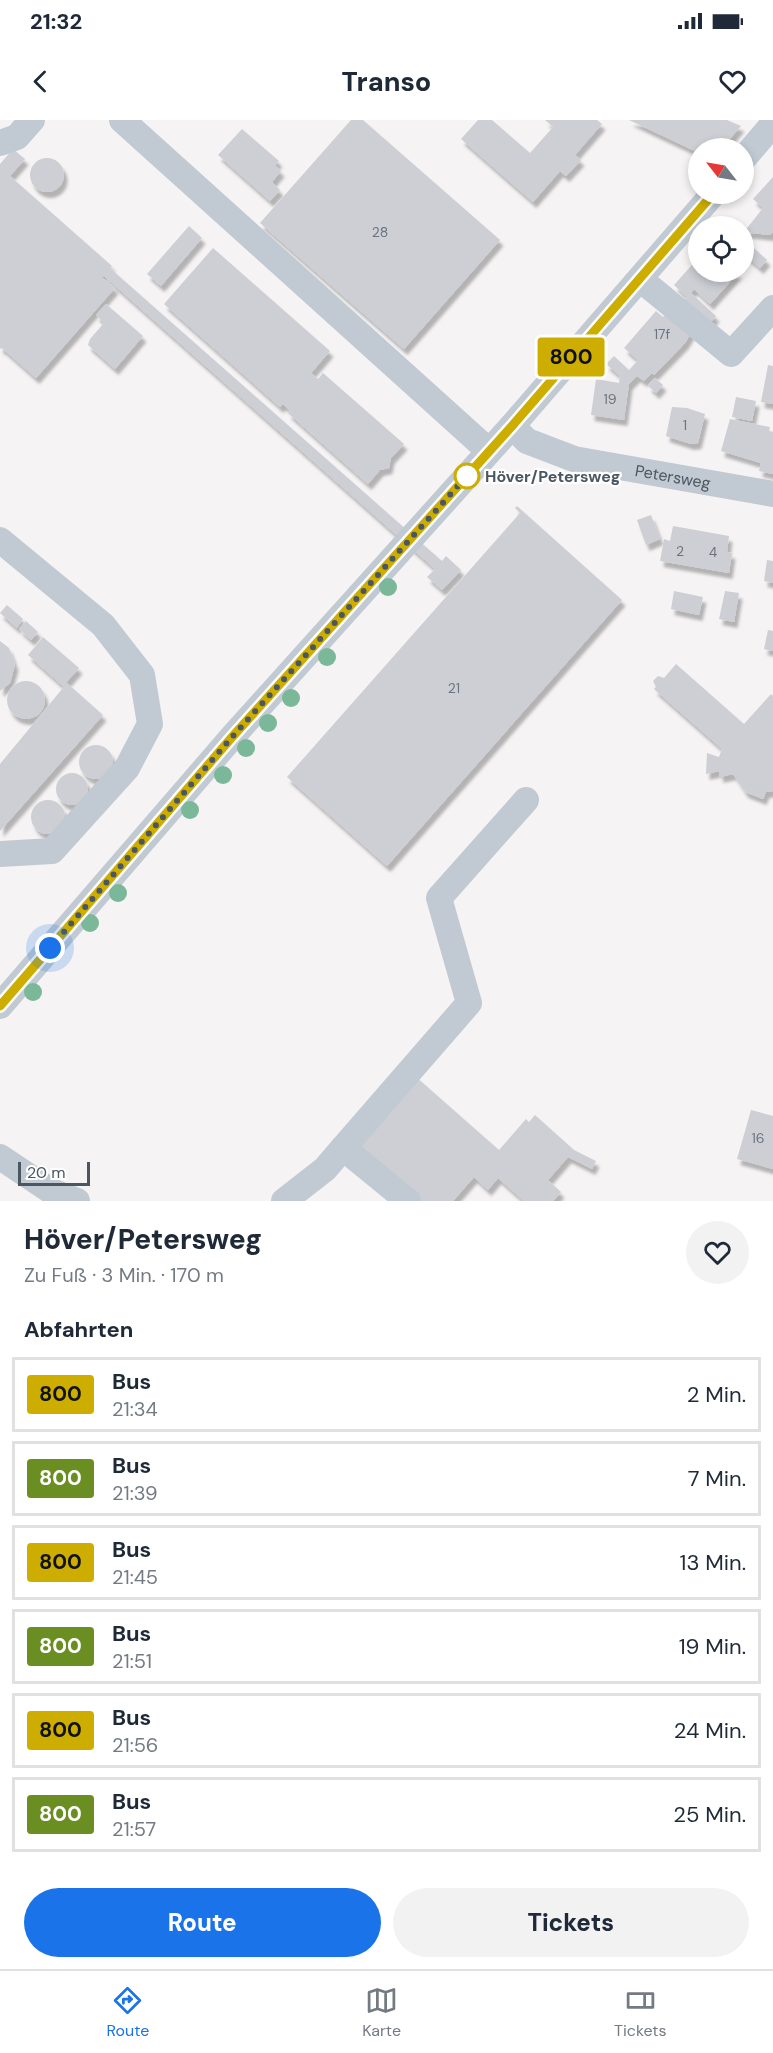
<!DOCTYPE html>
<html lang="de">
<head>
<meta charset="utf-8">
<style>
	:root { --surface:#fff; --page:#f2f2f3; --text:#1f2937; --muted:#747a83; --line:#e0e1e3; --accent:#1a73e8 }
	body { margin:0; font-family:"DM Sans",sans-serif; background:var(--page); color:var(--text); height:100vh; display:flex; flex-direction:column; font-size:22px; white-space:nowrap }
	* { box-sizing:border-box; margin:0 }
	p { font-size:20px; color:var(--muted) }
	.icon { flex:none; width:33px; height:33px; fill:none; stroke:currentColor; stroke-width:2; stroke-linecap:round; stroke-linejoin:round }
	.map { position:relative; height:1081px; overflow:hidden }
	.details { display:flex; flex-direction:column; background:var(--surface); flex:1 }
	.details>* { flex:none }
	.badge { padding:0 12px; border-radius:4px; font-size:21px; line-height:39px }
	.needle { width:39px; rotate:301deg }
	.fabs { position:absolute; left:688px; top:18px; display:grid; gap:12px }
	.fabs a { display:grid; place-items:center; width:66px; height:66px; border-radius:50%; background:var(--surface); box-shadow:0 3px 9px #0003; font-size:30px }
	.scale { position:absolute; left:18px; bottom:15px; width:72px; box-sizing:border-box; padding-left:6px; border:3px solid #4a5661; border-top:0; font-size:16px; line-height:21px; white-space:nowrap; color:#4a5661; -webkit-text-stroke:4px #fff; paint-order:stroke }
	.you { position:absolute; width:30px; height:30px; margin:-15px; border:4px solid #fff; border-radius:50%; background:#1a73e8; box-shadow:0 0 0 9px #1a73e833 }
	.map>.badge { position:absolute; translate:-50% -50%; box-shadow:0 0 0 3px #fff }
	h2 { padding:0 24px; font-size:22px; line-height:54px }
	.round { display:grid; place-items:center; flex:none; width:63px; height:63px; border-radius:32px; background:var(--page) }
	.summary { display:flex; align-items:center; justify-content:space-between; height:102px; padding:0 24px }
	h1 { font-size:28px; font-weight:800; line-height:45px }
	.primary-button { display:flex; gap:12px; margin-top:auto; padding:12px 24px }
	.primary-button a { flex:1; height:69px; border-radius:36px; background:var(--accent); color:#fff; font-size:24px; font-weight:800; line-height:69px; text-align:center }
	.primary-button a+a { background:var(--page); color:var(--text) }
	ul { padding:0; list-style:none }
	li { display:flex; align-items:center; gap:18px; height:75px; margin:0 12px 9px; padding:0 12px; border:3px solid var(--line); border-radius:0px }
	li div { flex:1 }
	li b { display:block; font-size:22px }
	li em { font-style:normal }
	li .badge { min-width:66px; font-weight:700; text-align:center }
	.status { display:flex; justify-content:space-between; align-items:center; height:42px; padding:0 30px; background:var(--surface); direction:ltr }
	.status svg { height:16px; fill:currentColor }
	header { display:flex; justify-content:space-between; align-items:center; height:78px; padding:0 24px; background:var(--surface); font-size:27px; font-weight:800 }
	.tab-bar { display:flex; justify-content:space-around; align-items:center; height:84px; border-top:2px solid var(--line); background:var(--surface); font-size:16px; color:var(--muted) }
	.tab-bar a { display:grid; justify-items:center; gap:3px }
	.tab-bar .selected { color:var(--accent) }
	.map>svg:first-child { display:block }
	.building { fill:#cdcfd5; filter:url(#shadow) }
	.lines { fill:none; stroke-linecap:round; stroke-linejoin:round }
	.minor { stroke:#c1cad2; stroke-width:26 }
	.tree { fill:#7bb799 }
	.line-casing { stroke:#fff; stroke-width:14 }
	.line { stroke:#cdad00; stroke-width:9 }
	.walk { stroke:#4a5661; stroke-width:6; stroke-dasharray:0 10.8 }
	.stop-dot { fill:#fff; stroke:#cdad00; stroke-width:3 }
	.labels { text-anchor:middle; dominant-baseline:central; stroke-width:4.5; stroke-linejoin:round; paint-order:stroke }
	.number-label { font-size:14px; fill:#6b747e }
	.stop-label { font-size:16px; font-weight:bold; fill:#4a5661; stroke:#fff; text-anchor:start }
	.street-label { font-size:16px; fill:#4a5661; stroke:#fff }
</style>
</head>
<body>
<div class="status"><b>21:32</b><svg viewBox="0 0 49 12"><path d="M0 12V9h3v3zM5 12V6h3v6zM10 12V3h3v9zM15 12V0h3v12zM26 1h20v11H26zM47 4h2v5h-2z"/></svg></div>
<header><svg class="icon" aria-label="back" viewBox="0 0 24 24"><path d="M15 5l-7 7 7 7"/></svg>Transo<svg class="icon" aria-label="heart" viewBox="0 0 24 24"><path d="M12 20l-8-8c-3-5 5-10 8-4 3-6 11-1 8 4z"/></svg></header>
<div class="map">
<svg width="773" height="1081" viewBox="0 0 773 1081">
	<defs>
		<filter id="shadow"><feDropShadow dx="3.5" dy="6" stdDeviation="1.5" flood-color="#0004"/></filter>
	</defs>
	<rect width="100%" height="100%" fill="#f5f3f3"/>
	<!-- building -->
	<path class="building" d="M 351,0 L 363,0 L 500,120 L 404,229 L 260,103 Z
		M 478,0 L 492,0 L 530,33 L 553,7 L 545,0 L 597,0 L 602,4 L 575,35 L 581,40 L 566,56 L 560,51 L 533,82 L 461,19 Z
		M 629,0 L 727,0 L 741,6 L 722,28 L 699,28 L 699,33 Z
		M 242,9 L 279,41 L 275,45 L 281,51 L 272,62 L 280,70 L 270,81 L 218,35 Z
		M 13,29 L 25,39 L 10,56 L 112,146 L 99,161 L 103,158 L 115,168 L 36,258 L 2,228 L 0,229 L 0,44 Z
		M30 55a17 17 0 1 1 34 0a17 17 0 1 1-34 0Z
		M 773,57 L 773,112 L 770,115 L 744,112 L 763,88 L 753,79 Z
		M 189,106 L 202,118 L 161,166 L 147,154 Z
		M 744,119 L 767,140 L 760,148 L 744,134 Z
		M 213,128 L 330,231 L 311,253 L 318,259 L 323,253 L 404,324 L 391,338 L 389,348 L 380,350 L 368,364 L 288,293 L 290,291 L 283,284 L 280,287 L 164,184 Z
		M 699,137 L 699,152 L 739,152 L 710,184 L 694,169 L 691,173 L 716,196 L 709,204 L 683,181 L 687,177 L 674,165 Z
		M 111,149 L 442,441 L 446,436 L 461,450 L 442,470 L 427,457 L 435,449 L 104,156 Z
		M 106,184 L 143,216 L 115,249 L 88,225 L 90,219 L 104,203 L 96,195 Z
		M 669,189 L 693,210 L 685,223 L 654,255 L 652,253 L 644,261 L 637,256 L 629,264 L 624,300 L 591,295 L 596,259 L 619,263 L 620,256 L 606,244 L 614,236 L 629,250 L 638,240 L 624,228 L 656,191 L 663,197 Z
		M 768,245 L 773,246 L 773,284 L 761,282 Z
		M 655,258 L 663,265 L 656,273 L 648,266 Z
		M 736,277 L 756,281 L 752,301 L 732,297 Z
		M 672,287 L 687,288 L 705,294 L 698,323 L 691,324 L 666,316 Z
		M 730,299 L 770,307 L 769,311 L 773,312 L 773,354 L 759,351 L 761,343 L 721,331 Z
		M 517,386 L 622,480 L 387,746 L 287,657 L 520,393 L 515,388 Z
		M 651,395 L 660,419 L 646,425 L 637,400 Z
		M 673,406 L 729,416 L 727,432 L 732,433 L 729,453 L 660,441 L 664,419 L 670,421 Z
		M 767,440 L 773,441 L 773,463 L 764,461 Z
		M 674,471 L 703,477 L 699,495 L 671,489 Z
		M 725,471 L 739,473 L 734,502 L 719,499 Z
		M 7,485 L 23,499 L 17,508 L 0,493 Z
		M 26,501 L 38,512 L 31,520 L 19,509 Z
		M 768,510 L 773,511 L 773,531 L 764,529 Z
		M 43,517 L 79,548 L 63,566 L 28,535 Z
		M 0,521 L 9,528 L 15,545 L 10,563 L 0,571 Z
		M 676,544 L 744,604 L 771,574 L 773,576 L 773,671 L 766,672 L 763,679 L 745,672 L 733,654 L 720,657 L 719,651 L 706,654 L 707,633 L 719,637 L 722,629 L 654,569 L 656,567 L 653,561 L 658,556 L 664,558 Z
		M7 580a19 19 0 1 1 38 0a19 19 0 1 1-38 0Z
		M 67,563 L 103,595 L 0,711 L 0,644 Z
		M79 642a17 17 0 1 1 34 0a17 17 0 1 1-34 0Z
		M56 669a16 16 0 1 1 32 0a16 16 0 1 1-32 0Z
		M31 697a17 17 0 1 1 34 0a17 17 0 1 1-34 0Z
		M 415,956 L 499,1030 L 526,999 L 529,1002 L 535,995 L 574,1030 L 596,1041 L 592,1049 L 568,1037 L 548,1060 L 561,1072 L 553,1081 L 524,1081 L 498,1058 L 488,1070 L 474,1057 L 453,1081 L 419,1081 L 355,1025 Z
		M 751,990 L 773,996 L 773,1049 L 737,1039 Z"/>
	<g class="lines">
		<!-- minor -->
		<g class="minor">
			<path d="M 122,0 L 489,331"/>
			<path d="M 0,23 L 17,17 L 32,0"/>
			<path d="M 744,38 L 773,4"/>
			<path d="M 640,159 L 731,234 L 773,188"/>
			<path id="s1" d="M 512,306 L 527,321 L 574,339 L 773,374"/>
			<path d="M 0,420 L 103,505 L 142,555 L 150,604 L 127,648 L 52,731 L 0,734"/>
			<path d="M 0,886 L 233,616 L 512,306 L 713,74"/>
			<path d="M 343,1028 L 469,883 L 439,778 L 526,680"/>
			<path d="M 0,1037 L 51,1071 L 77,1081"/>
			<path d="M 284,1081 L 325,1049 L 343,1028 L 408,1081"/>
		</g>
	</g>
	<!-- trees -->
	<g class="tree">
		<circle cx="388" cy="467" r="9"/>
		<circle cx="327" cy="537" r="9"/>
		<circle cx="291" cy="578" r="9"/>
		<circle cx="268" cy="603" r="9"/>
		<circle cx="246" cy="628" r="9"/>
		<circle cx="223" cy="655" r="9"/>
		<circle cx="190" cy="690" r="9"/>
		<circle cx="118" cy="773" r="9"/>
		<circle cx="90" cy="803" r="9"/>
		<circle cx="33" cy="872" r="9"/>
	</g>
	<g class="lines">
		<!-- line casing -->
		<g class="line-casing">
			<path id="line" d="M 0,886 L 233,616 L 512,306 L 713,74"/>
		</g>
		<!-- line -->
		<use href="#line" class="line"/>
		<!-- walk -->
		<path class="walk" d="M 50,828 L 233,616 L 467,356"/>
	</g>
	<!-- markers -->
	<circle class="stop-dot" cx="467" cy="356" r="12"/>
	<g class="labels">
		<!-- number labels -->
		<g class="number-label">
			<text x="380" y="112">28</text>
			<text x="662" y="214">17f</text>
			<text x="610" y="279">19</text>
			<text x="685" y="305">1</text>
			<text x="680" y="431">2</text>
			<text x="713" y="432">4</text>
			<text x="454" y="568">21</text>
			<text x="758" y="1018">16</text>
		</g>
		<!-- stop labels -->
		<g class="stop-label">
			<text x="485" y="356">Höver/Petersweg</text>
		</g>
		<!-- street labels -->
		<g class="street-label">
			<text stroke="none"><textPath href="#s1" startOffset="172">Petersweg</textPath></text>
		</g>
	</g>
</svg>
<div class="fabs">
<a><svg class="needle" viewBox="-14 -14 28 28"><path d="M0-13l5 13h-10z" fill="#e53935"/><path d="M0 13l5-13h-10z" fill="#747a83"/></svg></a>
<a><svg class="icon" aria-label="locate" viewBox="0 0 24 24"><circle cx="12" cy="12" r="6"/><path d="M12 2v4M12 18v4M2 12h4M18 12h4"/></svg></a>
</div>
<div class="scale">20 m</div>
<div class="you" style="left:50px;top:828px"></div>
<b class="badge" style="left:571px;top:237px;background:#cdad00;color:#111">800</b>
</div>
<section class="details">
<div class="summary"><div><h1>Höver/Petersweg</h1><p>Zu Fuß · 3 Min. · 170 m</p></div><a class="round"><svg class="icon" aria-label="heart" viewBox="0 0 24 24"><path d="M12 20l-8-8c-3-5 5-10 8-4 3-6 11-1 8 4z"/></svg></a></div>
<h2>Abfahrten</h2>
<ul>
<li><span class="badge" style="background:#cdad00;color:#111">800</span><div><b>Bus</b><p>21:34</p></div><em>2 Min.</em></li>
<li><span class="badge" style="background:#6b8e23;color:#fff">800</span><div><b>Bus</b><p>21:39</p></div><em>7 Min.</em></li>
<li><span class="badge" style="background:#cdad00;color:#111">800</span><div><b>Bus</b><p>21:45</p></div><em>13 Min.</em></li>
<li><span class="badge" style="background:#6b8e23;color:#fff">800</span><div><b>Bus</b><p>21:51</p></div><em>19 Min.</em></li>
<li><span class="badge" style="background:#cdad00;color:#111">800</span><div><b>Bus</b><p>21:56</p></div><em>24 Min.</em></li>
<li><span class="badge" style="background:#6b8e23;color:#fff">800</span><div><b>Bus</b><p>21:57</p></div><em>25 Min.</em></li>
</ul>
<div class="primary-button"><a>Route</a><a>Tickets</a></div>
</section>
<nav class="tab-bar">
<a class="selected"><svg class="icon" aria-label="directions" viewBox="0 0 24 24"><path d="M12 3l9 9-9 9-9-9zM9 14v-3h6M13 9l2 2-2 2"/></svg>Route</a>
<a><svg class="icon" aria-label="map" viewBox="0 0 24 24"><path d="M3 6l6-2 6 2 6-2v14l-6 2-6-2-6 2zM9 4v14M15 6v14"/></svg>Karte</a>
<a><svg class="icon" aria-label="tickets" viewBox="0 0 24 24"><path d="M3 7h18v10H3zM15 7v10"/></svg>Tickets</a>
</nav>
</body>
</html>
